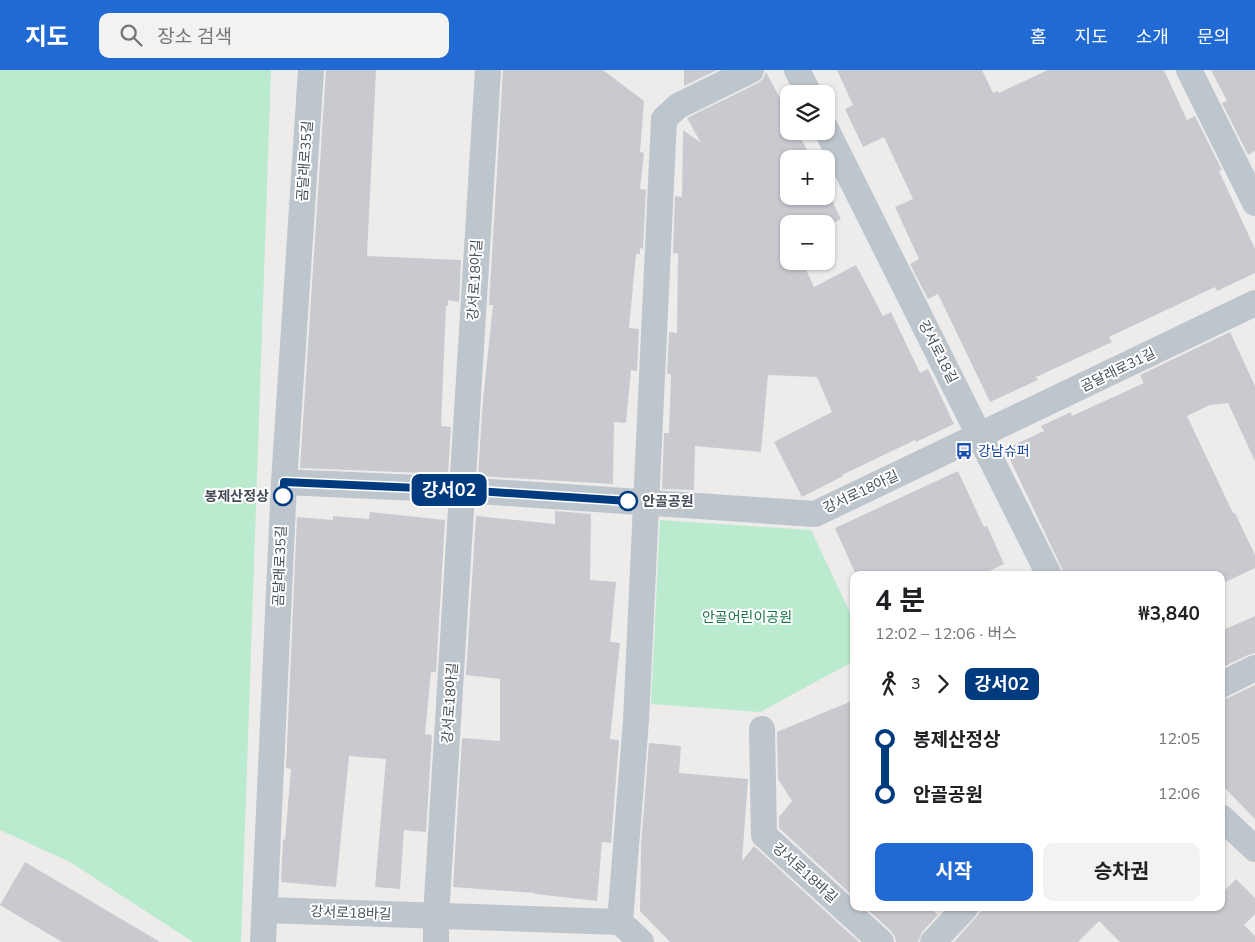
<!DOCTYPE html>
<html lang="ko">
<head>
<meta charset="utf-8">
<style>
	:root { --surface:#fff; --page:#f2f2f2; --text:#202124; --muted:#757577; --accent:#2169d3 }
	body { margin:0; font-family:"Nunito Sans","Noto Sans KR",sans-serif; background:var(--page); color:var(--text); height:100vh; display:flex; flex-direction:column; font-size:19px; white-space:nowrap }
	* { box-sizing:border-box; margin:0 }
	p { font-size:16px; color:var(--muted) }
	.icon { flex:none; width:28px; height:28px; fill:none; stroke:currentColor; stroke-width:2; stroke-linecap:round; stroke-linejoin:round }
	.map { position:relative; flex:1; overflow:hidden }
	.panel { position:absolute; left:850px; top:501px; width:375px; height:340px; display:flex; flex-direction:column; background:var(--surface); border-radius:10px; box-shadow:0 1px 4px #0004 }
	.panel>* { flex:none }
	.badge { padding:0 10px; border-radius:8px; font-size:18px; line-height:32px }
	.controls { position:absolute; left:780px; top:15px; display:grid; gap:10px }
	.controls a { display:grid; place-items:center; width:55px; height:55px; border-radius:10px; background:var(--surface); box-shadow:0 1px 4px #0004; font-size:25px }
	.map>.badge { position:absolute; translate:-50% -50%; box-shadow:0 0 0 2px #fff }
	.legs { display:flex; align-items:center; gap:8px; height:55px; padding:0 25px; font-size:16px }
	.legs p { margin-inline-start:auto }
	.head { display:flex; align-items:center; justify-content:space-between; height:85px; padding:0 25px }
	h1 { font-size:28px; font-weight:700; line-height:38px }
	.action { display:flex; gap:10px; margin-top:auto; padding:10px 25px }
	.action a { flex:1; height:58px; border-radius:10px; background:var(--accent); color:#fff; font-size:20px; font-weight:700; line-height:58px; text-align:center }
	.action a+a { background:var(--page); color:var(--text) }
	ul { padding:0 25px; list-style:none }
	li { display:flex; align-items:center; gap:18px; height:55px; font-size:19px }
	li i { display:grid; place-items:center; width:8px; height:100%; margin:0 6px; background:currentColor }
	li i::after { content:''; width:12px; height:12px; margin:-6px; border:4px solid; border-radius:50%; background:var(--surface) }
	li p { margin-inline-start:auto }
	li:first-child i { background:linear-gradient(#0000 50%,currentColor 0) }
	li:last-child i { background:linear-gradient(currentColor 50%,#0000 0) }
	header { display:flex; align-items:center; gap:30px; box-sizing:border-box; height:70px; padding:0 25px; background:var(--accent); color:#fff }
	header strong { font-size:24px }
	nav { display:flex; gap:28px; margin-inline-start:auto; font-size:18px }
	.search { width:350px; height:45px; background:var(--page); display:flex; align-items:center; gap:12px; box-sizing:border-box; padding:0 18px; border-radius:10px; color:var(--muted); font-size:19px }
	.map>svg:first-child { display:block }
	.green { fill:#baebcf }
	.building { fill:#c8cad0 }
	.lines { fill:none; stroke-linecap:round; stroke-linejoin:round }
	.minor { stroke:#bdc5cd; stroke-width:26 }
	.line-1-casing { stroke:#fff; stroke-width:11 }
	.line-1 { stroke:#003b80; stroke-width:8 }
	.stop-1-dot { fill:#fff; stroke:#003b80; stroke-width:2.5 }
	.labels { text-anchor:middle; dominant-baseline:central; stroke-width:4; stroke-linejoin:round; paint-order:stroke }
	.street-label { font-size:14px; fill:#454e58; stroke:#fff }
	.transit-label { font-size:14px; fill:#164399; stroke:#fff; text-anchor:start }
	.stop-label { font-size:14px; font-weight:bold; fill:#454e58; stroke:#fff; text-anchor:end }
	.park-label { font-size:14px; fill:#1a744a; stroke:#fff }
</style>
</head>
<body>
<header>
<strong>지도</strong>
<div class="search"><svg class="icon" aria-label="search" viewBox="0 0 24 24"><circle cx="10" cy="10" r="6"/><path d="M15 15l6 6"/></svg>장소 검색</div>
<nav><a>홈</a><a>지도</a><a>소개</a><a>문의</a></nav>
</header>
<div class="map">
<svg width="1255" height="872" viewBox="0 0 1255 872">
	<rect width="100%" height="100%" fill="#eeebeb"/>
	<!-- green -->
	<path class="green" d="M 0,0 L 271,0 L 241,872 L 193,872 L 70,792 L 0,760 Z
		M 660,450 L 811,460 L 854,551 L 854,591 L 760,642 L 651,634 Z"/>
	<!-- building -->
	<path class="building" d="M 326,0 L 376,0 L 367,186 L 461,190 L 459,232 L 448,230 L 448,236 L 446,236 L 441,356 L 451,357 L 448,404 L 300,398 Z
		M 503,0 L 603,0 L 644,31 L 640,82 L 644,83 L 640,119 L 646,120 L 643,179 L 640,178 L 640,184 L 636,184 L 629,258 L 639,259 L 637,301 L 631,300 L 626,353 L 614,352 L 613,414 L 478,406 L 483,330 L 493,235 L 489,235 Z
		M 684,0 L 717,0 L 684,16 Z
		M 837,0 L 982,0 L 993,23 L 998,21 L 999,23 L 1048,0 L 1164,0 L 1187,50 L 1195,46 L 1222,100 L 1219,101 L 1255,179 L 1255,203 L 1217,221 L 1215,217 L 1109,267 L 1112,272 L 1036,307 L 1038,310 L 990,332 L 938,224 L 928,229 L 910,194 L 919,189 L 895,137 L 913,129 L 884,67 L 863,77 L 845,39 L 853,35 Z
		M 1211,0 L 1255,0 L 1255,81 L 1248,85 L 1222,33 L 1227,31 Z
		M 766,2 L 789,45 L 789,61 L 797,61 L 812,89 L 789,89 L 789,126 L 826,126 L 826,118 L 841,149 L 826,157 L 826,154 L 789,154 L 789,191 L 802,191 L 814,217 L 856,195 L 883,246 L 891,242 L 920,303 L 928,299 L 954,354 L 916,372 L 915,370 L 842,405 L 843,406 L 802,427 L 774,372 L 832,342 L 817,307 L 768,305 L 761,382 L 695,376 L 694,420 L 662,419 L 664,363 L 669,363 L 671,304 L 667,304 L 669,262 L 677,263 L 678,184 L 673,183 L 675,126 L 682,127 L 683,60 L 701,73 L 687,48 L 758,13 L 763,9 Z
		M 1230,262 L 1255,316 L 1255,391 L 1228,333 L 1210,335 L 1187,346 L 1233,443 L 1235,443 L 1255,485 L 1255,498 L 1221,514 L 1221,505 L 1065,505 L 1005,379 L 1044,361 L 1041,356 L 1071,342 L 1072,346 L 1144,313 L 1140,305 Z
		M 958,401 L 984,457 L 987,456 L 1004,494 L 981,505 L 856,505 L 835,458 Z
		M 555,441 L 591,444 L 590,510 L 616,512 L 610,572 L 620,573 L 610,669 L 619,670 L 611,773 L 602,772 L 597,831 L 535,824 L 535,823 L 453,817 L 462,668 L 500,671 L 500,609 L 466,605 L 476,446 L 555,454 Z
		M 370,442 L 445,450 L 436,602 L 431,602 L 425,664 L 432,665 L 426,762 L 404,760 L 400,819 L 375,817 L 386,689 L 349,686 L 336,817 L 281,812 L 283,769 L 285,770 L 291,699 L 286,698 L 297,447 L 333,450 L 333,446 L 369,449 Z
		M 1255,546 L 1255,583 L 1248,585 L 1221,598 L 1221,561 Z
		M 1255,615 L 1255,749 L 1221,714 L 1221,630 L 1228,628 Z
		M 854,630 L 854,827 L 779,758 L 779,747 L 792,731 L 778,709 L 777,662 Z
		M 649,673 L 681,676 L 679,703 L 748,709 L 742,791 L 754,776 L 859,872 L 670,872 L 640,841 L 641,776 Z
		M 25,792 L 160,872 L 62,872 L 0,835 Z
		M 1236,809 L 1255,828 L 1255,844 L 1244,855 L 1255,866 L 1255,872 L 1120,872 L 1099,851 L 1078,872 L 954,872 L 984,838 L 1221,838 L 1221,824 Z
		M 866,838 L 930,838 L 938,845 L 922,862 L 918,872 L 896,872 L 895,867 L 891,861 Z"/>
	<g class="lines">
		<!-- minor -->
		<path class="minor" d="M 797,0 L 809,24
			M 1189,0 L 1255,133
			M 826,59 L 1049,505
			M 284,412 L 463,420 L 815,444 L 1255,233
			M 1221,615 L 1255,598
			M 762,659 L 764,765 L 881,872
			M 1221,747 L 1255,779
			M 265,840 L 620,852 L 641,872
			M 620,852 L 636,650 L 664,49 L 678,36 L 751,0
			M 263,872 L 284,412 L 311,0
			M 436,872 L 436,846 L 488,0
			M 933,872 L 965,838"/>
	</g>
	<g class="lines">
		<!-- line-1 casing -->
		<g class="line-1-casing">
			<path id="line-1" d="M 283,426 L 284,412 L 463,420 L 628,431"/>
		</g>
		<!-- line-1 -->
		<use href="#line-1" class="line-1"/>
	</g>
	<!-- icons -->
	<defs>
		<g id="bus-bare" transform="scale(1.35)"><path d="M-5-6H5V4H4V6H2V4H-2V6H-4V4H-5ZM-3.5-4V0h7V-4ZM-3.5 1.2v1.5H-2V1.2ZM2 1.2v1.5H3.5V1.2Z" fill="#1a4fb4" stroke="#fff" stroke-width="2.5" paint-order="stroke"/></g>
	</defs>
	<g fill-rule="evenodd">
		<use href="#bus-bare" x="964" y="381"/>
	</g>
	<!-- markers -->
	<g class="stop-1-dot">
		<circle cx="283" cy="426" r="9"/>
		<circle cx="628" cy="431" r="9"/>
	</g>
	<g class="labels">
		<!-- street labels -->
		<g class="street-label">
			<text transform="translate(305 91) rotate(-86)">곰달래로35길</text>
			<text transform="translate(475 210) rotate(-87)">강서로18아길</text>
			<text transform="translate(938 282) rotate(63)">강서로18길</text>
			<text transform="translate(1118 300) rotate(-26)">곰달래로31길</text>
			<text transform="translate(861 422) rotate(-25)">강서로18아길</text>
			<text transform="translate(280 496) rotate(-88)">곰달래로35길</text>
			<text transform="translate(450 633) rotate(-86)">강서로18아길</text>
			<text transform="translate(805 803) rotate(42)">강서로18바길</text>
			<text transform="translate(351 843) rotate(2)">강서로18바길</text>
		</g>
		<!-- transit labels -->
		<g class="transit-label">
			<text x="978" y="381">강남슈퍼</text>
		</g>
		<!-- stop labels -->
		<g class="stop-label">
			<text x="269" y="426">봉제산정상</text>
			<text x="642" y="431" text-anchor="start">안골공원</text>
		</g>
		<!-- park labels -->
		<g class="park-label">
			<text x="747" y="547">안골어린이공원</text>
		</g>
	</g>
</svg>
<div class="controls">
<a><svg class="icon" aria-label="layers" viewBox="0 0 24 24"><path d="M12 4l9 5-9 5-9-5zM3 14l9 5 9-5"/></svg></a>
<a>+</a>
<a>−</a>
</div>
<b class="badge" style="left:449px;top:420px;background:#003b80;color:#fff">강서02</b>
<section class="panel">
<div class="head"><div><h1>4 분</h1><p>12:02 – 12:06 · 버스</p></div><b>₩3,840</b></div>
<div class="legs"><svg class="icon" aria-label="walk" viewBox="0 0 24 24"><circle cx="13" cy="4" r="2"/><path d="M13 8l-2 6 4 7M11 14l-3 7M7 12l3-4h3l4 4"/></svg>3<svg class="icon" aria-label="forward" viewBox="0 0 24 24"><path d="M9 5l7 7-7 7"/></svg><b class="badge" style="background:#003b80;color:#fff">강서02</b></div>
<ul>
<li><i style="color:#003b80"></i><b>봉제산정상</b><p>12:05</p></li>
<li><i style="color:#003b80"></i><b>안골공원</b><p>12:06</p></li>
</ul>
<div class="action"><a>시작</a><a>승차권</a></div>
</section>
</div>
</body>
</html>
